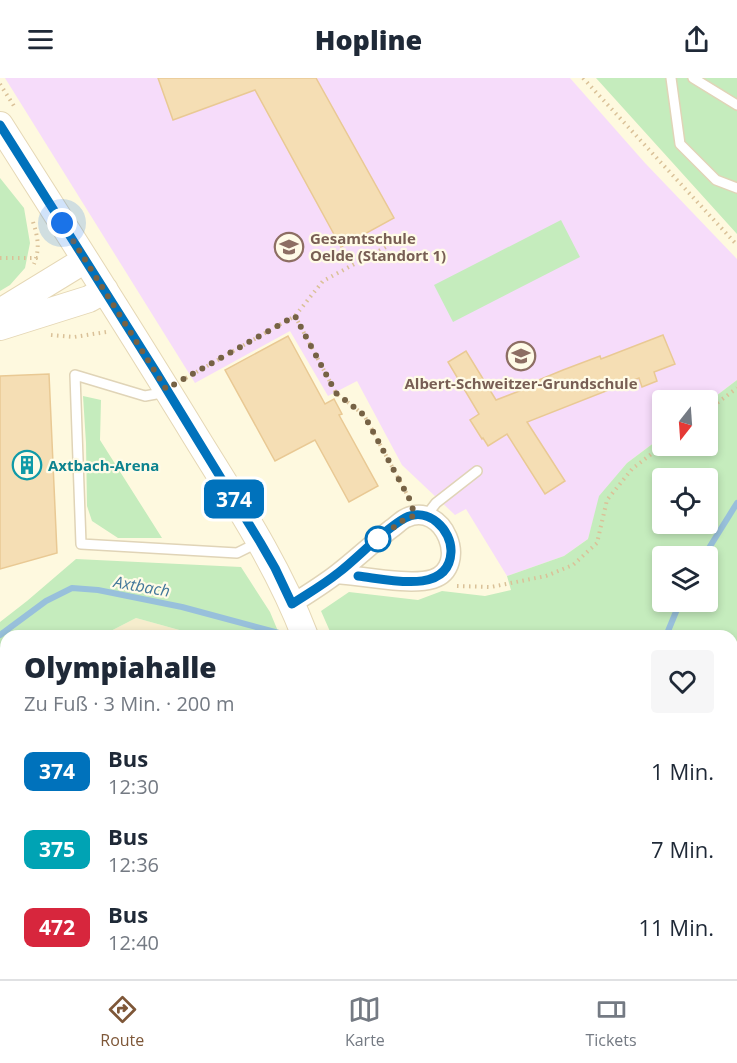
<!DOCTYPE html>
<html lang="de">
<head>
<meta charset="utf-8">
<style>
	:root { --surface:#fff; --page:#f6f6f7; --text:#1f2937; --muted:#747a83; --line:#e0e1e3; --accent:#7e5738 }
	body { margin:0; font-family:"Open Sans",sans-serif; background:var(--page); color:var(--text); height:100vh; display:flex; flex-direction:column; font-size:22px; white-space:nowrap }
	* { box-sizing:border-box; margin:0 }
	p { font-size:20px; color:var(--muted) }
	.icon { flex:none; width:33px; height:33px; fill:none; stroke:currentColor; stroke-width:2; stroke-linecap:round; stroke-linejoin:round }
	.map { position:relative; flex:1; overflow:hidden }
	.details { position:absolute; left:0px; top:552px; width:738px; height:350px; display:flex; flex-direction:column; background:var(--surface); border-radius:18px 18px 0 0; box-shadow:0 3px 9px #0003 }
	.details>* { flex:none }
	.badge { padding:0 12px; border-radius:9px; font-size:21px; line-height:39px }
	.needle { width:39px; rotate:197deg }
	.fabs { position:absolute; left:652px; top:312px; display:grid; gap:12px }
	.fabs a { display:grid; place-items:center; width:66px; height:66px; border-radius:6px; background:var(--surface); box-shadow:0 3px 9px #0003; font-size:30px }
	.you { position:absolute; width:30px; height:30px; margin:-15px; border:4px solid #fff; border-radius:50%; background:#1a73e8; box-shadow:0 0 0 9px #1a73e833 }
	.map>.badge { position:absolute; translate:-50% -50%; box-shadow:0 0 0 3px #fff }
	.round { display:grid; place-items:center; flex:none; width:63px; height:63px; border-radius:6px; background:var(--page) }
	.head { display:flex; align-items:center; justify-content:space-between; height:102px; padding:0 24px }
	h1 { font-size:28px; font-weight:800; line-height:45px }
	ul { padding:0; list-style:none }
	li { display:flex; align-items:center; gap:18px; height:78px; padding:0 24px }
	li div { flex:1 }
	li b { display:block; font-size:22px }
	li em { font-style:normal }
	li .badge { min-width:66px; font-weight:700; text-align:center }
	header { display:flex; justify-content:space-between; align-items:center; height:78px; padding:0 24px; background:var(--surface); font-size:27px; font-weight:800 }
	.menu { display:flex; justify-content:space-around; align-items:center; height:84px; border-top:2px solid var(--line); background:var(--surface); font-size:16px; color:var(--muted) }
	.menu a { display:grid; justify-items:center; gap:3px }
	.menu .selected { color:var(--accent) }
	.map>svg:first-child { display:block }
	.residential { fill:#f6edcd }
	.education { fill:#f6dcfa }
	.green { fill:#c5ecbd; fill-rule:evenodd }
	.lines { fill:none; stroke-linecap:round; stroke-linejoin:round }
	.stream { stroke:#98c0db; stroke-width:6 }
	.building { fill:#f5deb4; stroke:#e9c994; stroke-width:1.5 }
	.lane-casing { stroke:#e0d4b7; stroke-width:12 }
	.street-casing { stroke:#e0d4b7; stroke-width:21 }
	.secondary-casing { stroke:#e5d7b5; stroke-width:28 }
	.path { stroke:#dac198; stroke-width:4; stroke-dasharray:1.5 4.5; stroke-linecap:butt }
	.lane { stroke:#fff; stroke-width:9 }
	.street { stroke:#fff; stroke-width:18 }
	.secondary { stroke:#fff; stroke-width:26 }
	.line-casing { stroke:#fff; stroke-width:14 }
	.line { stroke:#0072bc; stroke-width:9 }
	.walk { stroke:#766245; stroke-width:6; stroke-dasharray:0 10.8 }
	.stop-dot { fill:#fff; stroke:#0072bc; stroke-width:3 }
	.labels { text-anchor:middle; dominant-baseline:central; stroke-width:4.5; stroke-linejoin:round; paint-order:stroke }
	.education-label { font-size:15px; font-weight:bold; fill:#785e54; stroke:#fffbe7; text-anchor:start }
	.culture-label { font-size:15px; font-weight:bold; fill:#0d838f; stroke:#fffbe7; text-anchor:start }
	.water-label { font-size:16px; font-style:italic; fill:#42779a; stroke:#fffbe7 }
</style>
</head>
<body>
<header><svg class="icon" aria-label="menu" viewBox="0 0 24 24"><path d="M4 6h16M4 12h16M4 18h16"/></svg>Hopline<svg class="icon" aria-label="share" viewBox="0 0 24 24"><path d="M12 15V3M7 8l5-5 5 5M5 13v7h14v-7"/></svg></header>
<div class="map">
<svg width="737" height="901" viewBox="0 0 737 901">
	<rect width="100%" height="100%" fill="#fef9df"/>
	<!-- residential -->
	<path class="residential" d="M 136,540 L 201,558 L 101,558 Z
		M 6,607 L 6,896 L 376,896 L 377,901 L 0,901 L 0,611 Z
		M 732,743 L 737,744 L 737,901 L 414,901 L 412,896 L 732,896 Z"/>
	<!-- education -->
	<path class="education" d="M 5,0 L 570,0 L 645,85 L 737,181 L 737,302 L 708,324 L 663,322 L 663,358 L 627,385 L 600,418 L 588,461 L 564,478 L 507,498 L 466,431 L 455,437 L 402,387 L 357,303 L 328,318 L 290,253 L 195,305 Z
		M 737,620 L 737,725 L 732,725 L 732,631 Z"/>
	<!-- green -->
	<path class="green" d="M 596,0 L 737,0 L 737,156 Z
		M 0,100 L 24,130 L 30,165 L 25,190 L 10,207 L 0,213 Z
		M 561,142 L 580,179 L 453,244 L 434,207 Z
		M 737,302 L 737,614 L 732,624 L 732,558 L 332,558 L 321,533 L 349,514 L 418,522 L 442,513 L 485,518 L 511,512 L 507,498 L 564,478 L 588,461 L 599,418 L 627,385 L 663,358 L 663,368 L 708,368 L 708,324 ZM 663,400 L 708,400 L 708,446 L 663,446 ZM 708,478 L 708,524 L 663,524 L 663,478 Z
		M 83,318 L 101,322 L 100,362 L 162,460 L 118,460 L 92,443 L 87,428 L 86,365 Z
		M 76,481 L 241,489 L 270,534 L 280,558 L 201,558 L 136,540 L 101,558 L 6,558 L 6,607 L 0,611 L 0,544 L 27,523 Z"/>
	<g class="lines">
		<!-- stream -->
		<path class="stream" d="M 704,478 L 737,425
			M 0,557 L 46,523 L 72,510 L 98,512 L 182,529 L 290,558
			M 666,558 L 680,524"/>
	</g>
	<!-- building -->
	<path class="building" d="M 158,0 L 316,0 L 394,140 L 341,169 L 255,12 L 173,42 Z
		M 663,257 L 675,286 L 654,294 L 657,303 L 642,309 L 639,300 L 527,344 L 565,403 L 545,416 L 507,356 L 488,368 L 483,360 L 482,361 L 470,342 L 479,336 L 448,284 L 466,273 L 496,322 L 535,307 L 534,304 L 563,292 L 600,278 L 601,281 Z
		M 288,258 L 325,326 L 334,321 L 342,336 L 339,337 L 378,408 L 349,424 L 315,362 L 275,383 L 225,292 Z
		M 49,296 L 57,475 L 0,491 L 0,298 Z"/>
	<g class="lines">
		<!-- lane casing -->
		<g class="lane-casing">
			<path id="lane" d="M 671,0 L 680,66 L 716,102 L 737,110
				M 693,0 L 737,27
				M 164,312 L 156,316 L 145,318 L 75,297 L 81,466 L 237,475 L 259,464
				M 426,438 L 436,425 L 477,393"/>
		</g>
		<!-- street casing -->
		<g class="street-casing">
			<path id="street" d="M 292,526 C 308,516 324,506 338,495 C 356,481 373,465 391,451 C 396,448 401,442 406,440 C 444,422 470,489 433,501 C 410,508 363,498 337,496
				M 732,734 L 737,735
				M 0,806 L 6,804
				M 152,896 L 152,901"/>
		</g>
		<!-- secondary casing -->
		<g class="secondary-casing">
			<path id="secondary" d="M 0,47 C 66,151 132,254 196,359 C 236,424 278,487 305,558
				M 0,234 L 85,182
				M 0,249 L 89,221 L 105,212
				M 395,896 L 396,901"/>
		</g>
		<!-- path -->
		<path class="path" d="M 583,0 L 737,167
			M 0,6 L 14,28
			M 33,144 C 38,159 40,171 34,186
			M 0,180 L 38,180
			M 295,238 L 336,315 L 364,337 L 409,420
			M 51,257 L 74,259 L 106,254
			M 186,300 L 295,238 L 323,203 L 410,156
			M 708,332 L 737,310
			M 457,508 L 491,509 L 546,498 L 573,487 L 597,465 L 607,422 L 632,391 L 663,367
			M 732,641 L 737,633"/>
		<!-- lane -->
		<use href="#lane" class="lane"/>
		<!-- street -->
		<use href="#street" class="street"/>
		<!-- secondary -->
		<use href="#secondary" class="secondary"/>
	</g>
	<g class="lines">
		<!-- line casing -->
		<g class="line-casing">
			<path id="line" d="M 0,47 L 156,294 L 260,464 L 275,490 L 292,526 C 307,516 323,507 338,495 C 358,480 383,452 405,440 C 428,428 452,452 451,474 C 449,518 386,501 358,498"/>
		</g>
		<!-- line -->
		<use href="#line" class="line"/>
		<!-- walk -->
		<path class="walk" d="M 62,145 L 166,311 L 295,238 L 336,315 L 364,337 L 410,422 L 415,438 L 406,440 L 378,461"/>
	</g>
	<!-- icons -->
	<defs>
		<g id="school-ring" transform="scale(1.5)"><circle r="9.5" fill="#fffbe7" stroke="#8d6e63" stroke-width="1.5"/><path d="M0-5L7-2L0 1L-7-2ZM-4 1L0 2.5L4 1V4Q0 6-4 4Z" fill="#8d6e63"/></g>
		<g id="building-ring" transform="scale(1.5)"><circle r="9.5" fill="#fffbe7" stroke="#0f9aa8" stroke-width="1.5"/><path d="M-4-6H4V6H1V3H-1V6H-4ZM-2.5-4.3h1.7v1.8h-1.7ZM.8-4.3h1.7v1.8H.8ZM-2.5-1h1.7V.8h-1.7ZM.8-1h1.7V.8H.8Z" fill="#0f9aa8"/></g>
	</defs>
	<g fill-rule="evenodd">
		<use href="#school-ring" x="289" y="169"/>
		<use href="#school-ring" x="521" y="278"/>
		<use href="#building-ring" x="27" y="387"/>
	</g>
	<!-- markers -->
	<circle class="stop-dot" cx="378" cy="461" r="12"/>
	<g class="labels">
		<!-- education labels -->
		<g class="education-label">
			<text x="310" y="160">Gesamtschule<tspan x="310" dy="17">Oelde (Standort 1)</tspan></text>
			<text x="521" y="305" text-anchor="middle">Albert-Schweitzer-Grundschule</text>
		</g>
		<!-- culture labels -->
		<g class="culture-label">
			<text x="48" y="387">Axtbach-Arena</text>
		</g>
		<!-- water labels -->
		<g class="water-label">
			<text transform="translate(142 508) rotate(10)">Axtbach</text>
		</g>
	</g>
</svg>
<div class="fabs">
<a><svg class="needle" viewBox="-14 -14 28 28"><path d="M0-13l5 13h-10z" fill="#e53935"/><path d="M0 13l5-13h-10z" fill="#747a83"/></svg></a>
<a><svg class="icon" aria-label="locate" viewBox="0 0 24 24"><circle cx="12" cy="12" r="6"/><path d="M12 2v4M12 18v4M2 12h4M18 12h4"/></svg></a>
<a><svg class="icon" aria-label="layers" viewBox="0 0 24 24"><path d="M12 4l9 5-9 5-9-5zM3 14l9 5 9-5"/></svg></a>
</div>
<div class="you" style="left:62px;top:145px"></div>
<b class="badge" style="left:234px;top:421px;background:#0072bc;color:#fff">374</b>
<section class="details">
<div class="head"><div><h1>Olympiahalle</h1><p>Zu Fuß · 3 Min. · 200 m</p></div><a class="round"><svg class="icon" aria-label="heart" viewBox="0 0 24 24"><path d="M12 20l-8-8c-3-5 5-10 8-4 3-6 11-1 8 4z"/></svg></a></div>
<ul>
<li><span class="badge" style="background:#0072bc;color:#fff">374</span><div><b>Bus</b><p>12:30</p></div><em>1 Min.</em></li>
<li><span class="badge" style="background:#00a3b4;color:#fff">375</span><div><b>Bus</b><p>12:36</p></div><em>7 Min.</em></li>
<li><span class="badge" style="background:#d7263d;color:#fff">472</span><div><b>Bus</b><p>12:40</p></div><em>11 Min.</em></li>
</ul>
</section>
</div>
<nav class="menu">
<a class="selected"><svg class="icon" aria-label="directions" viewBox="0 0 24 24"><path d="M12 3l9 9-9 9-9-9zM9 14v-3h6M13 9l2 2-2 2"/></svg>Route</a>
<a><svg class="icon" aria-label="map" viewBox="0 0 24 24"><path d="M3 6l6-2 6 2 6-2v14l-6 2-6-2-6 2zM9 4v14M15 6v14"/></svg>Karte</a>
<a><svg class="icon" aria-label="tickets" viewBox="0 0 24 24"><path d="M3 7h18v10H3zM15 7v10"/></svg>Tickets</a>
</nav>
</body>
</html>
